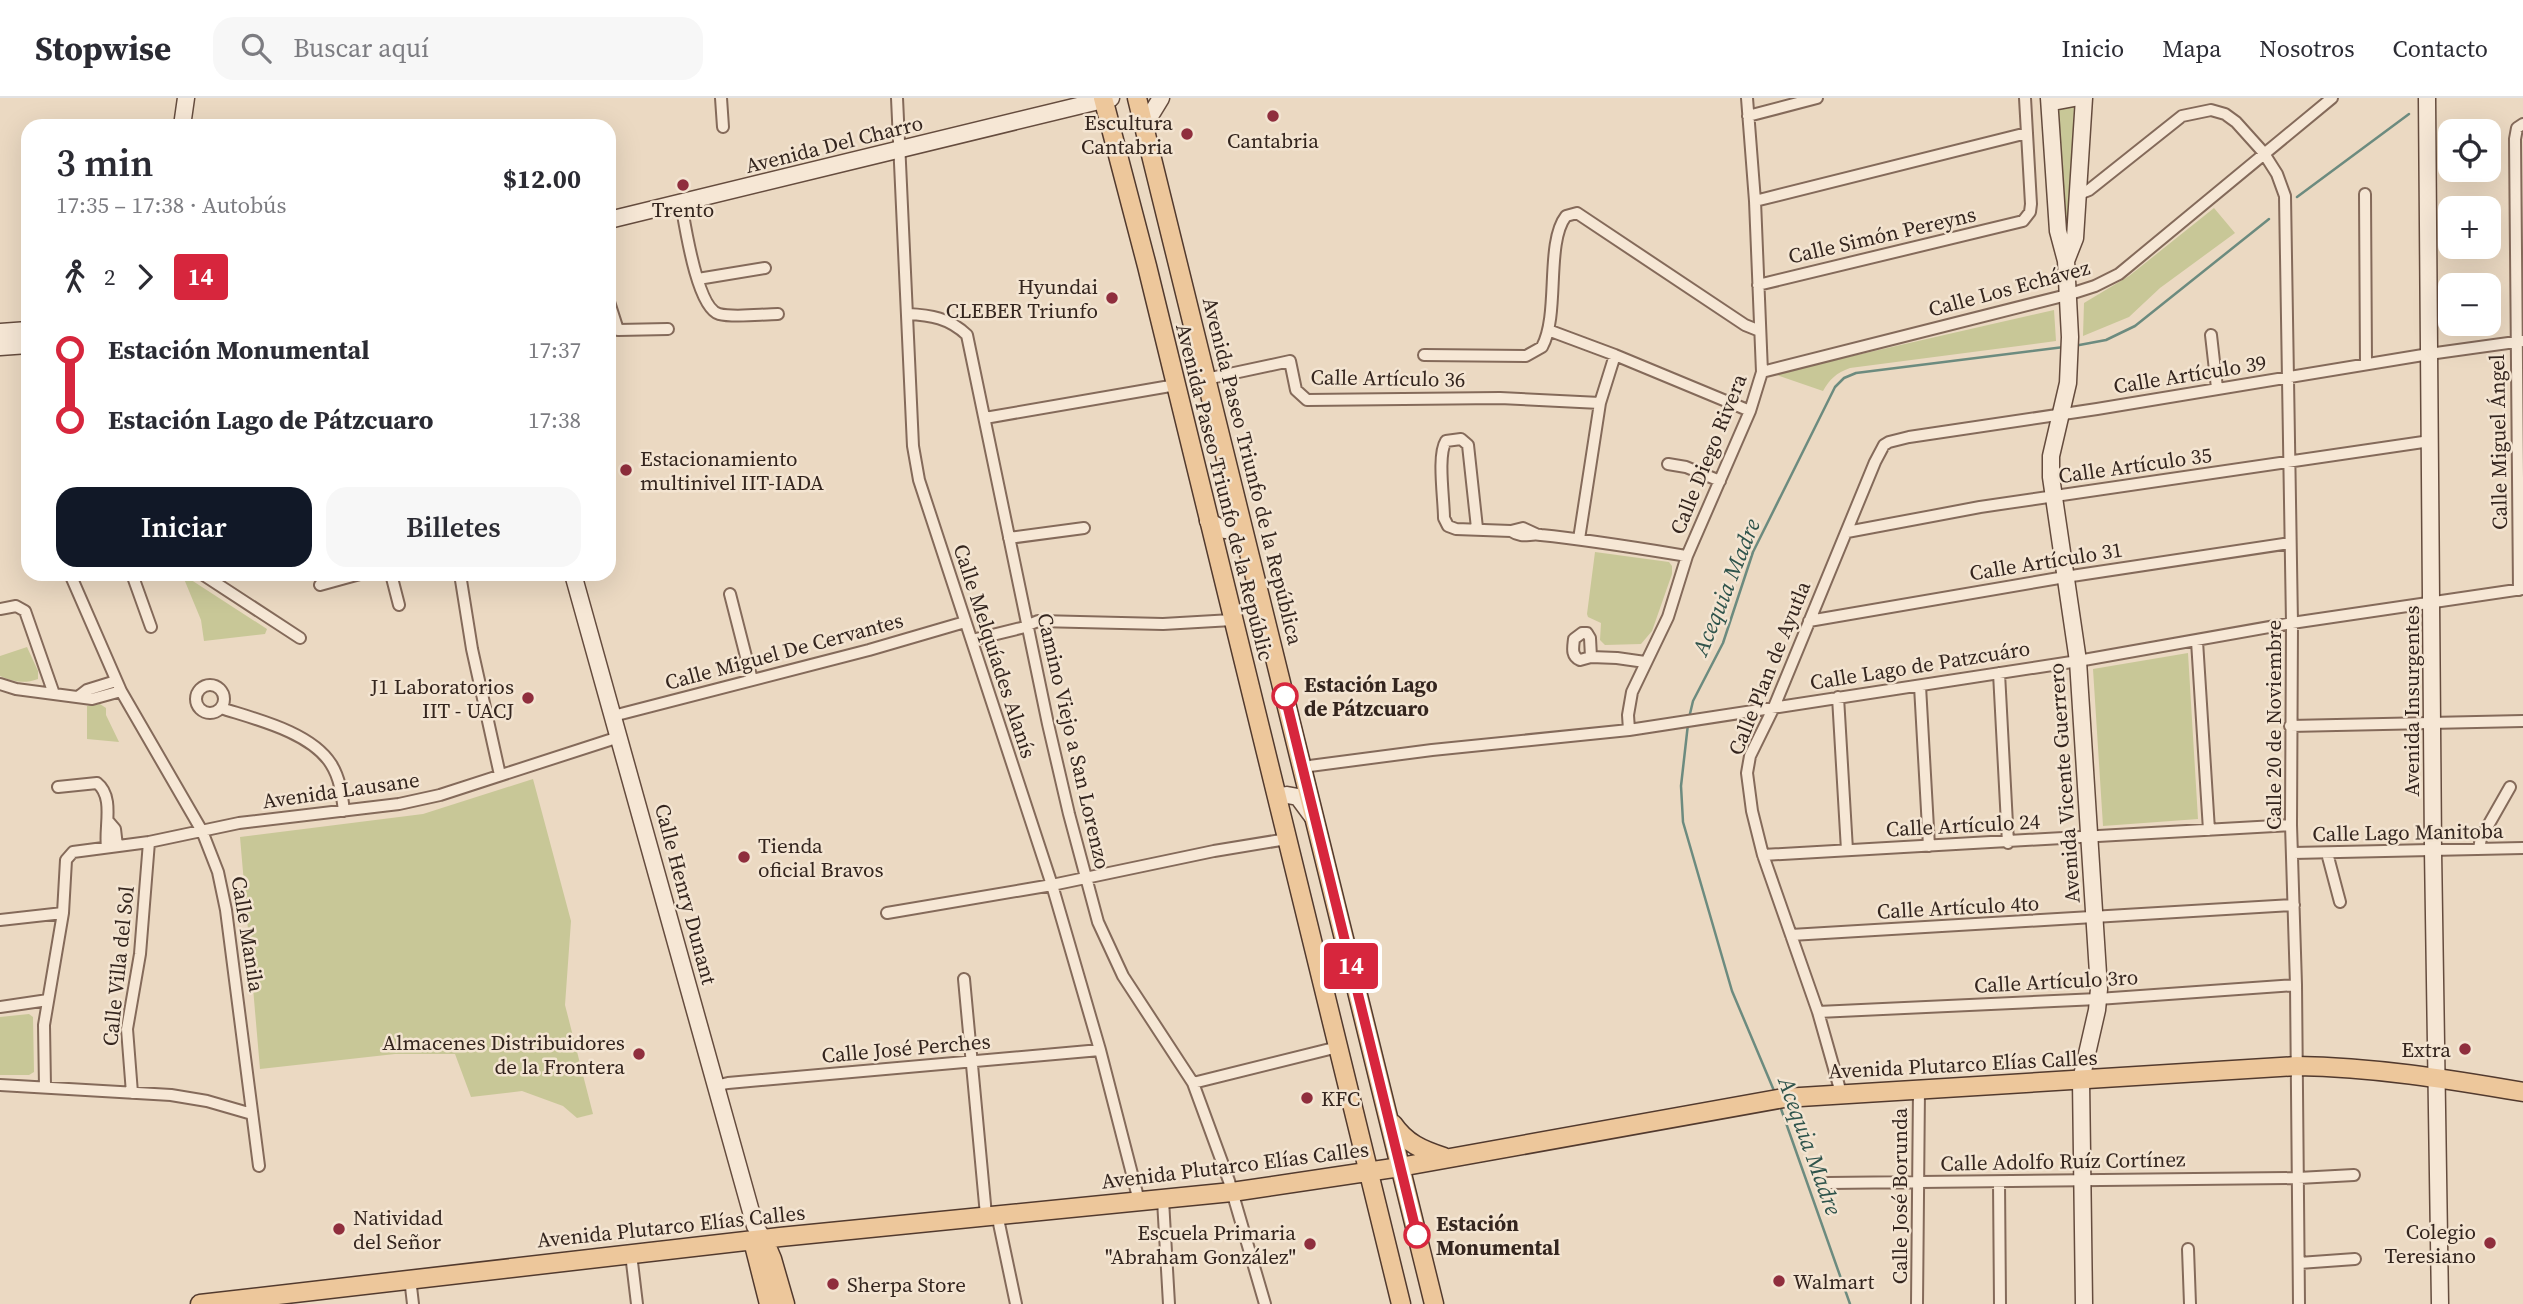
<!DOCTYPE html>
<html lang="es">
<head>
<meta charset="utf-8">
<style>
	:root { --surface:#fff; --page:#f7f7f7; --text:#2b2b33; --muted:#7c7c81; --line:#e1e1e2; --accent:#111827 }
	body { margin:0; font-family:"Source Serif 4",serif; background:var(--page); color:var(--text); height:100vh; display:flex; flex-direction:column; font-size:26px; white-space:nowrap }
	* { box-sizing:border-box; margin:0 }
	p { font-size:23px; color:var(--muted) }
	.icon { flex:none; width:38px; height:38px; fill:none; stroke:currentColor; stroke-width:2; stroke-linecap:round; stroke-linejoin:round }
	.map { position:relative; flex:1; overflow:hidden }
	.details { position:absolute; left:21px; top:21px; width:595px; height:462px; display:flex; flex-direction:column; background:var(--surface); border-radius:21px; box-shadow:0 7px 28px #0002 }
	.details>* { flex:none }
	.badge { padding:0 14px; border-radius:5px; font-size:24px; line-height:46px }
	.fabs { position:absolute; left:2438px; top:21px; display:grid; gap:14px }
	.fabs a { display:grid; place-items:center; width:63px; height:63px; border-radius:14px; background:var(--surface); box-shadow:0 7px 28px #0002; font-size:35px }
	.map>.badge { position:absolute; translate:-50% -50%; box-shadow:0 0 0 4px #fff }
	.legs { display:flex; align-items:center; gap:10px; height:77px; padding:0 35px; font-size:23px }
	.legs p { margin-inline-start:auto }
	.summary { display:flex; align-items:center; justify-content:space-between; height:119px; padding:0 35px }
	h1 { font-size:38px; font-weight:600; line-height:52px }
	.cta { display:flex; gap:14px; margin-top:auto; padding:14px 35px }
	.cta a { flex:1; height:80px; border-radius:21px; background:var(--accent); color:#fff; font-size:28px; font-weight:600; line-height:80px; text-align:center }
	.cta a+a { background:var(--page); color:var(--text) }
	ul { padding:0 35px; list-style:none }
	li { display:flex; align-items:center; gap:24px; height:70px; font-size:26px }
	li i { display:grid; place-items:center; width:10px; height:100%; margin:0 9px; background:currentColor }
	li i::after { content:''; width:18px; height:18px; margin:-9px; border:5px solid; border-radius:50%; background:var(--surface) }
	li p { margin-inline-start:auto }
	li:first-child i { background:linear-gradient(#0000 50%,currentColor 0) }
	li:last-child i { background:linear-gradient(currentColor 50%,#0000 0) }
	header { display:flex; align-items:center; gap:42px; box-sizing:border-box; height:98px; padding:0 35px; background:var(--surface); border-bottom:2px solid var(--line) }
	header strong { font-size:33px }
	nav { display:flex; gap:38px; margin-inline-start:auto; font-size:24px }
	.search { width:490px; height:63px; background:var(--page); display:flex; align-items:center; gap:18px; box-sizing:border-box; padding:0 24px; border-radius:21px; color:var(--muted); font-size:26px }
	.map>svg:first-child { display:block }
	.green { fill:#c8c797 }
	.lines { fill:none; stroke-linecap:round; stroke-linejoin:round }
	.stream { stroke:#6c8b7f; stroke-width:2.5 }
	.street-casing { stroke:#846a5a; stroke-width:14 }
	.secondary-casing { stroke:#654c3e; stroke-width:19 }
	.primary-casing { stroke:#523a2e; stroke-width:21 }
	.street { stroke:#f6e7d5; stroke-width:10 }
	.secondary { stroke:#f6e7d5; stroke-width:16 }
	.primary { stroke:#edc79b; stroke-width:18 }
	.line-1-casing { stroke:#fff; stroke-width:16 }
	.line-1 { stroke:#d7263d; stroke-width:10 }
	.poi-dot { fill:#8f2e3d; stroke:#f3e4d1; stroke-width:2.5 }
	.stop-1-dot { fill:#fff; stroke:#d7263d; stroke-width:3.5 }
	.labels { text-anchor:middle; dominant-baseline:central; stroke-width:5; stroke-linejoin:round; paint-order:stroke }
	.poi-label { font-size:21px; fill:#34251e; stroke:#f3e4d1; text-anchor:end }
	.street-label { font-size:21px; fill:#34251e; stroke:#f3e4d1 }
	.stop-label { font-size:21px; font-weight:bold; fill:#34251e; stroke:#f3e4d1; text-anchor:start }
	.water-label { font-size:23px; font-style:italic; fill:#2e534b; stroke:#f3e4d1 }
</style>
</head>
<body>
<header>
<strong>Stopwise</strong>
<div class="search"><svg class="icon" aria-label="search" viewBox="0 0 24 24"><circle cx="10" cy="10" r="6"/><path d="M15 15l6 6"/></svg>Buscar aquí</div>
<nav><a>Inicio</a><a>Mapa</a><a>Nosotros</a><a>Contacto</a></nav>
</header>
<div class="map">
<svg width="2523" height="1206" viewBox="0 0 2523 1206">
	<rect width="100%" height="100%" fill="#ebd9c2"/>
	<!-- green -->
	<path class="green" d="M 2074,8 L 2070,128 L 2067,128 L 2058,9 Z
		M 2214,110 L 2235,135 L 2160,190 L 2129,219 L 2083,238 L 2084,205 L 2129,178 Z
		M 2054,212 L 2056,243 L 1850,270 C 1836,275 1830,281 1823,293 L 1774,276 Z
		M 1595,454 L 1669,464 L 1672,468 L 1672,476 L 1652,533 L 1641,546 L 1605,547 L 1600,542 L 1601,525 L 1588,519 L 1587,516 Z
		M 182,476 L 267,531 L 265,536 L 204,543 L 201,522 Z
		M 27,549 L 38,573 L 38,581 C 24,586 14,584 0,578 L 0,558 Z
		M 2188,555 L 2198,721 L 2103,728 L 2093,571 Z
		M 100,606 L 106,610 L 106,617 L 119,644 L 87,641 L 87,608 Z
		M 533,681 L 571,823 L 565,907 L 593,1016 L 577,1020 L 563,1008 L 522,993 L 471,999 L 455,956 L 395,956 L 260,971 L 240,739 L 423,716 Z
		M 29,916 L 33,919 L 34,974 L 29,977 L 0,977 L 0,919 Z"/>
	<g class="lines">
		<!-- stream -->
		<path class="stream" d="M 2297,99 L 2409,16
			M 2074,248 L 2106,242 L 2135,228 L 2269,121
			M 1689,620 L 1693,603 L 1723,545 L 1753,454 L 1835,289 L 1844,280 L 1856,275 L 2064,249
			M 1688,626 L 1681,688 L 1683,724 L 1732,893 L 1775,995
			M 1780,1008 L 1850,1206"/>
		<!-- street casing -->
		<g class="street-casing">
			<path id="street" d="M 721,0 L 723,29
				M 897,0 L 913,348 L 919,382 L 1052,787 L 1100,952 L 1139,1103
				M 1748,18 L 1817,0
				M 2079,96 L 2089,92 L 2182,18 L 2211,12 L 2225,16 L 2236,24 L 2263,54 L 2277,76 L 2285,98 L 2292,525 L 2291,727 L 2296,887 L 2299,1206
				M 2365,96 L 2366,266
				M 1755,103 L 2027,35
				M 681,105 C 685,127 697,210 719,216 C 734,220 762,216 778,216
				M 698,181 L 765,170
				M 1758,187 L 2023,123 L 2030,114 L 2031,106 L 2025,0
				M 609,204 L 618,232 L 668,231
				M 907,216 C 931,217 949,220 967,237 L 1048,626 L 1069,716 L 1098,824 L 1123,878 L 1193,985 L 1229,1083 L 1265,1206
				M 1548,232 L 1615,257 L 1750,313
				M 2211,237 L 2217,290
				M 1424,257 L 1526,258 L 1542,249 C 1560,216 1545,145 1566,118 L 1577,115 L 1745,227 L 1760,233
				M 1762,274 L 2067,197 L 2095,188 L 2119,176 L 2332,0
				M 1206,281 L 1290,263 L 1296,292 L 1307,302 L 1500,300 L 1600,305
				M 985,320 L 1176,287
				M 1668,366 L 1686,369 L 1720,383
				M 1477,430 L 1468,347 L 1461,341 L 1446,343 C 1437,357 1444,401 1444,420 L 1448,428 L 1456,431 L 1511,433 L 1523,430 L 1536,436
				M 1511,433 C 1523,441 1529,435 1541,437 C 1590,442 1638,450 1687,458
				M 1847,434 L 1980,409 L 2430,343
				M 1009,440 L 1084,430
				M 1579,441 L 1600,305 L 1615,257
				M 70,476 L 121,593 L 202,733 L 218,774 L 226,812 L 259,1068
				M 132,476 L 151,529
				M 202,476 L 300,540
				M 391,476 L 399,507
				M 460,476 L 472,551 L 500,677
				M 320,487 L 360,476
				M 2519,492 L 2515,41 L 2517,30 L 2523,26
				M 730,496 L 752,582
				M 0,511 L 16,508 L 25,513 L 54,596
				M 1809,523 L 2065,479 L 2290,445
				M 1582,535 L 1587,535 L 1590,540 L 1591,559 L 1580,562 C 1571,558 1573,550 1574,541 Z
				M 972,542 L 1021,530 L 1038,523 L 1163,526 L 1232,522
				M 2197,543 L 2209,732
				M 1591,559 L 1617,560 L 1645,564
				M 1999,575 L 2008,745
				M 0,586 L 16,591 L 92,601 L 121,593
				M196 601a14 14 0 1 1 28 0a14 14 0 1 1-28 0Z
				M 1920,588 L 1929,748
				M 78,599 L 87,592 L 116,583
				M 1838,599 L 1847,752
				M 221,610 C 255,621 311,634 331,666 C 340,680 342,697 344,713
				M 613,618 L 869,552 L 965,524
				M 2290,628 L 2523,623
				M 1629,632 L 1628,617 L 1632,594 L 1668,519 L 1687,458 L 1750,313 L 1762,274 L 1755,103 L 1747,0
				M 1302,669 L 1432,652 L 1629,632 L 2078,563 L 2292,525 L 2523,491
				M 58,689 L 97,685 C 115,699 104,730 107,749
				M 109,724 L 115,731 L 117,748
				M 2479,751 L 2481,740 L 2510,689
				M 2293,755 L 2523,750
				M 2327,755 L 2340,804
				M 1763,757 L 2291,727
				M 887,815 L 1052,787 L 1214,753 L 1287,741
				M 0,822 L 63,815
				M 1791,837 L 2294,807
				M 964,881 L 986,1117
				M 0,909 L 48,902
				M 1818,914 L 2098,901 L 2296,887
				M 1193,985 L 1338,949
				M 0,987 L 171,997 L 207,1003 L 252,1016
				M 715,988 L 728,985 L 1100,952
				M 45,989 L 44,927 L 63,815 L 66,762 L 73,754 L 149,744 L 239,725 L 399,706 L 440,697 L 619,639
				M 132,995 L 127,931 L 140,856 L 149,744
				M 1841,995 L 1818,914 L 1763,757 L 1752,713 L 1747,675 L 1750,658 L 1774,609 L 1875,364 L 1884,347 L 1889,344 L 1909,339 L 2097,311 L 2429,256 L 2523,243
				M 1999,1084 L 2000,1206
				M 1828,1085 L 2298,1080 L 2354,1077
				M 1163,1102 L 1169,1206
				M 997,1116 L 1016,1206
				M 2188,1151 L 2190,1206
				M 631,1156 L 637,1206
				M 2299,1165 L 2355,1161
				M 410,1180 L 413,1206
				M 1917,1206 L 1919,991"/>
		</g>
		<!-- secondary casing -->
		<g class="secondary-casing">
			<path id="secondary" d="M 2049,0 L 2058,133 L 2066,163 L 2070,239 L 2068,285 L 2051,358 L 2051,379 L 2078,563 L 2099,891 L 2097,912 L 2081,982 L 2084,1206
				M 2427,0 L 2433,752 L 2440,1206
				M 2049,1 L 2058,3 L 2074,0
				M 182,28 L 186,0
				M 1146,35 L 1150,18 L 1161,0
				M 609,122 L 1111,0
				M 2066,163 L 2075,140 L 2084,0
				M 0,234 L 28,232
				M 0,249 L 28,247
				M 1208,423 L 1225,432 L 1243,430
				M 573,476 L 755,1128 L 764,1142
				M 1277,700 L 1287,697 L 1298,699 L 1312,718"/>
		</g>
		<!-- primary casing -->
		<g class="primary-casing">
			<path id="primary" d="M 1103,0 L 1147,168 L 1401,1206
				M 1137,0 L 1434,1206
				M 1393,1026 C 1406,1045 1422,1052 1444,1059
				M 764,1142 L 772,1161 L 785,1206
				M 753,1143 L 769,1206
				M 200,1206 L 780,1139 L 1232,1094 L 1400,1069 L 1784,1000 L 2297,968 C 2372,969 2448,981 2523,994"/>
		</g>
		<!-- street -->
		<use href="#street" class="street"/>
		<!-- secondary -->
		<use href="#secondary" class="secondary"/>
		<!-- primary -->
		<use href="#primary" class="primary"/>
	</g>
	<g class="lines">
		<!-- line-1 casing -->
		<g class="line-1-casing">
			<path id="line-1" d="M 1285,598 L 1417,1137"/>
		</g>
		<!-- line-1 -->
		<use href="#line-1" class="line-1"/>
	</g>
	<!-- markers -->
	<g class="poi-dot">
		<circle cx="1273" cy="18" r="7"/>
		<circle cx="1187" cy="36" r="7"/>
		<circle cx="683" cy="87" r="7"/>
		<circle cx="1112" cy="200" r="7"/>
		<circle cx="626" cy="372" r="7"/>
		<circle cx="528" cy="600" r="7"/>
		<circle cx="744" cy="759" r="7"/>
		<circle cx="2465" cy="951" r="7"/>
		<circle cx="639" cy="956" r="7"/>
		<circle cx="1307" cy="1000" r="7"/>
		<circle cx="339" cy="1131" r="7"/>
		<circle cx="2490" cy="1145" r="7"/>
		<circle cx="1310" cy="1146" r="7"/>
		<circle cx="1779" cy="1183" r="7"/>
		<circle cx="833" cy="1186" r="7"/>
	</g>
	<g class="stop-1-dot">
		<circle cx="1285" cy="598" r="12"/>
		<circle cx="1417" cy="1137" r="12"/>
	</g>
	<g class="labels">
		<!-- poi labels -->
		<g class="poi-label">
			<text x="1173" y="24">Escultura<tspan x="1173" dy="24">Cantabria</tspan></text>
			<text x="1273" y="42" text-anchor="middle">Cantabria</text>
			<text x="683" y="111" text-anchor="middle">Trento</text>
			<text x="1098" y="188">Hyundai<tspan x="1098" dy="24">CLEBER Triunfo</tspan></text>
			<text x="640" y="360" text-anchor="start">Estacionamiento<tspan x="640" dy="24">multinivel IIT-IADA</tspan></text>
			<text x="514" y="588">J1 Laboratorios<tspan x="514" dy="24">IIT - UACJ</tspan></text>
			<text x="758" y="747" text-anchor="start">Tienda<tspan x="758" dy="24">oficial Bravos</tspan></text>
			<text x="625" y="944">Almacenes Distribuidores<tspan x="625" dy="24">de la Frontera</tspan></text>
			<text x="2451" y="951">Extra</text>
			<text x="1321" y="1000" text-anchor="start">KFC</text>
			<text x="353" y="1119" text-anchor="start">Natividad<tspan x="353" dy="24">del Señor</tspan></text>
			<text x="2476" y="1133">Colegio<tspan x="2476" dy="24">Teresiano</tspan></text>
			<text x="1296" y="1134">Escuela Primaria<tspan x="1296" dy="24">"Abraham González"</tspan></text>
			<text x="1793" y="1183" text-anchor="start">Walmart</text>
			<text x="847" y="1186" text-anchor="start">Sherpa Store</text>
		</g>
		<!-- street labels -->
		<g class="street-label">
			<text transform="translate(834 46) rotate(-14)">Avenida Del Charro</text>
			<text transform="translate(1882 137) rotate(-13)">Calle Simón Pereyns</text>
			<text transform="translate(2009 190) rotate(-15)">Calle Los Echávez</text>
			<text transform="translate(2190 276) rotate(-9)">Calle Artículo 39</text>
			<text transform="translate(1388 280) rotate(1)">Calle Artículo 36</text>
			<text transform="translate(2498 344) rotate(-91)">Calle Miguel Ángel</text>
			<text transform="translate(1708 356) rotate(-68)">Calle Diego Rivera</text>
			<text transform="translate(2135 367) rotate(-8)">Calle Artículo 35</text>
			<text transform="translate(1253 373) rotate(76)">Avenida Paseo Triunfo de la República</text>
			<text transform="translate(1225 394) rotate(76)">Avenida Paseo Triunfo de la Repúblic</text>
			<text transform="translate(2046 463) rotate(-9)">Calle Artículo 31</text>
			<text transform="translate(784 553) rotate(-15)">Calle Miguel De Cervantes</text>
			<text transform="translate(995 553) rotate(72)">Calle Melquíades Alanís</text>
			<text transform="translate(1920 567) rotate(-9)">Calle Lago de Patzcuáro</text>
			<text transform="translate(1769 570) rotate(-68)">Calle Plan de Ayutla</text>
			<text transform="translate(2411 603) rotate(-90)">Avenida Insurgentes</text>
			<text transform="translate(2273 627) rotate(-90)">Calle 20 de Noviembre</text>
			<text transform="translate(1074 643) rotate(77)">Camino Viejo a San Lorenzo</text>
			<text transform="translate(2064 685) rotate(-94)">Avenida Vicente Guerrero</text>
			<text transform="translate(341 692) rotate(-8)">Avenida Lausane</text>
			<text transform="translate(1963 727) rotate(-3)">Calle Artículo 24</text>
			<text transform="translate(2408 734) rotate(-1)">Calle Lago Manitoba</text>
			<text transform="translate(686 796) rotate(75)">Calle Henry Dunant</text>
			<text transform="translate(1958 809) rotate(-3)">Calle Artículo 4to</text>
			<text transform="translate(248 836) rotate(81)">Calle Manila</text>
			<text transform="translate(118 868) rotate(-84)">Calle Villa del Sol</text>
			<text transform="translate(2056 883) rotate(-3)">Calle Artículo 3ro</text>
			<text transform="translate(906 950) rotate(-5)">Calle José Perches</text>
			<text transform="translate(1963 966) rotate(-3)">Avenida Plutarco Elías Calles</text>
			<text transform="translate(2063 1063) rotate(-1)">Calle Adolfo Ruíz Cortínez</text>
			<text transform="translate(1235 1067) rotate(-7)">Avenida Plutarco Elías Calles</text>
			<text transform="translate(1899 1098) rotate(-90)">Calle José Borunda</text>
			<text transform="translate(671 1128) rotate(-6)">Avenida Plutarco Elías Calles</text>
		</g>
		<!-- stop labels -->
		<g class="stop-label">
			<text x="1304" y="586">Estación Lago<tspan x="1304" dy="24">de Pátzcuaro</tspan></text>
			<text x="1436" y="1125">Estación<tspan x="1436" dy="24">Monumental</tspan></text>
		</g>
		<!-- water labels -->
		<g class="water-label">
			<text transform="translate(1726 489) rotate(-68)">Acequia Madre</text>
			<text transform="translate(1810 1048) rotate(70)">Acequia Madre</text>
		</g>
	</g>
</svg>
<div class="fabs">
<a><svg class="icon" aria-label="locate" viewBox="0 0 24 24"><circle cx="12" cy="12" r="6"/><path d="M12 2v4M12 18v4M2 12h4M18 12h4"/></svg></a>
<a>+</a>
<a>−</a>
</div>
<b class="badge" style="left:1351px;top:868px;background:#d7263d;color:#fff">14</b>
<section class="details">
<div class="summary"><div><h1>3 min</h1><p>17:35 – 17:38 · Autobús</p></div><b>$12.00</b></div>
<div class="legs"><svg class="icon" aria-label="walk" viewBox="0 0 24 24"><circle cx="13" cy="4" r="2"/><path d="M13 8l-2 6 4 7M11 14l-3 7M7 12l3-4h3l4 4"/></svg>2<svg class="icon" aria-label="forward" viewBox="0 0 24 24"><path d="M9 5l7 7-7 7"/></svg><b class="badge" style="background:#d7263d;color:#fff">14</b></div>
<ul>
<li><i style="color:#d7263d"></i><b>Estación Monumental</b><p>17:37</p></li>
<li><i style="color:#d7263d"></i><b>Estación Lago de Pátzcuaro</b><p>17:38</p></li>
</ul>
<div class="cta"><a>Iniciar</a><a>Billetes</a></div>
</section>
</div>
</body>
</html>
